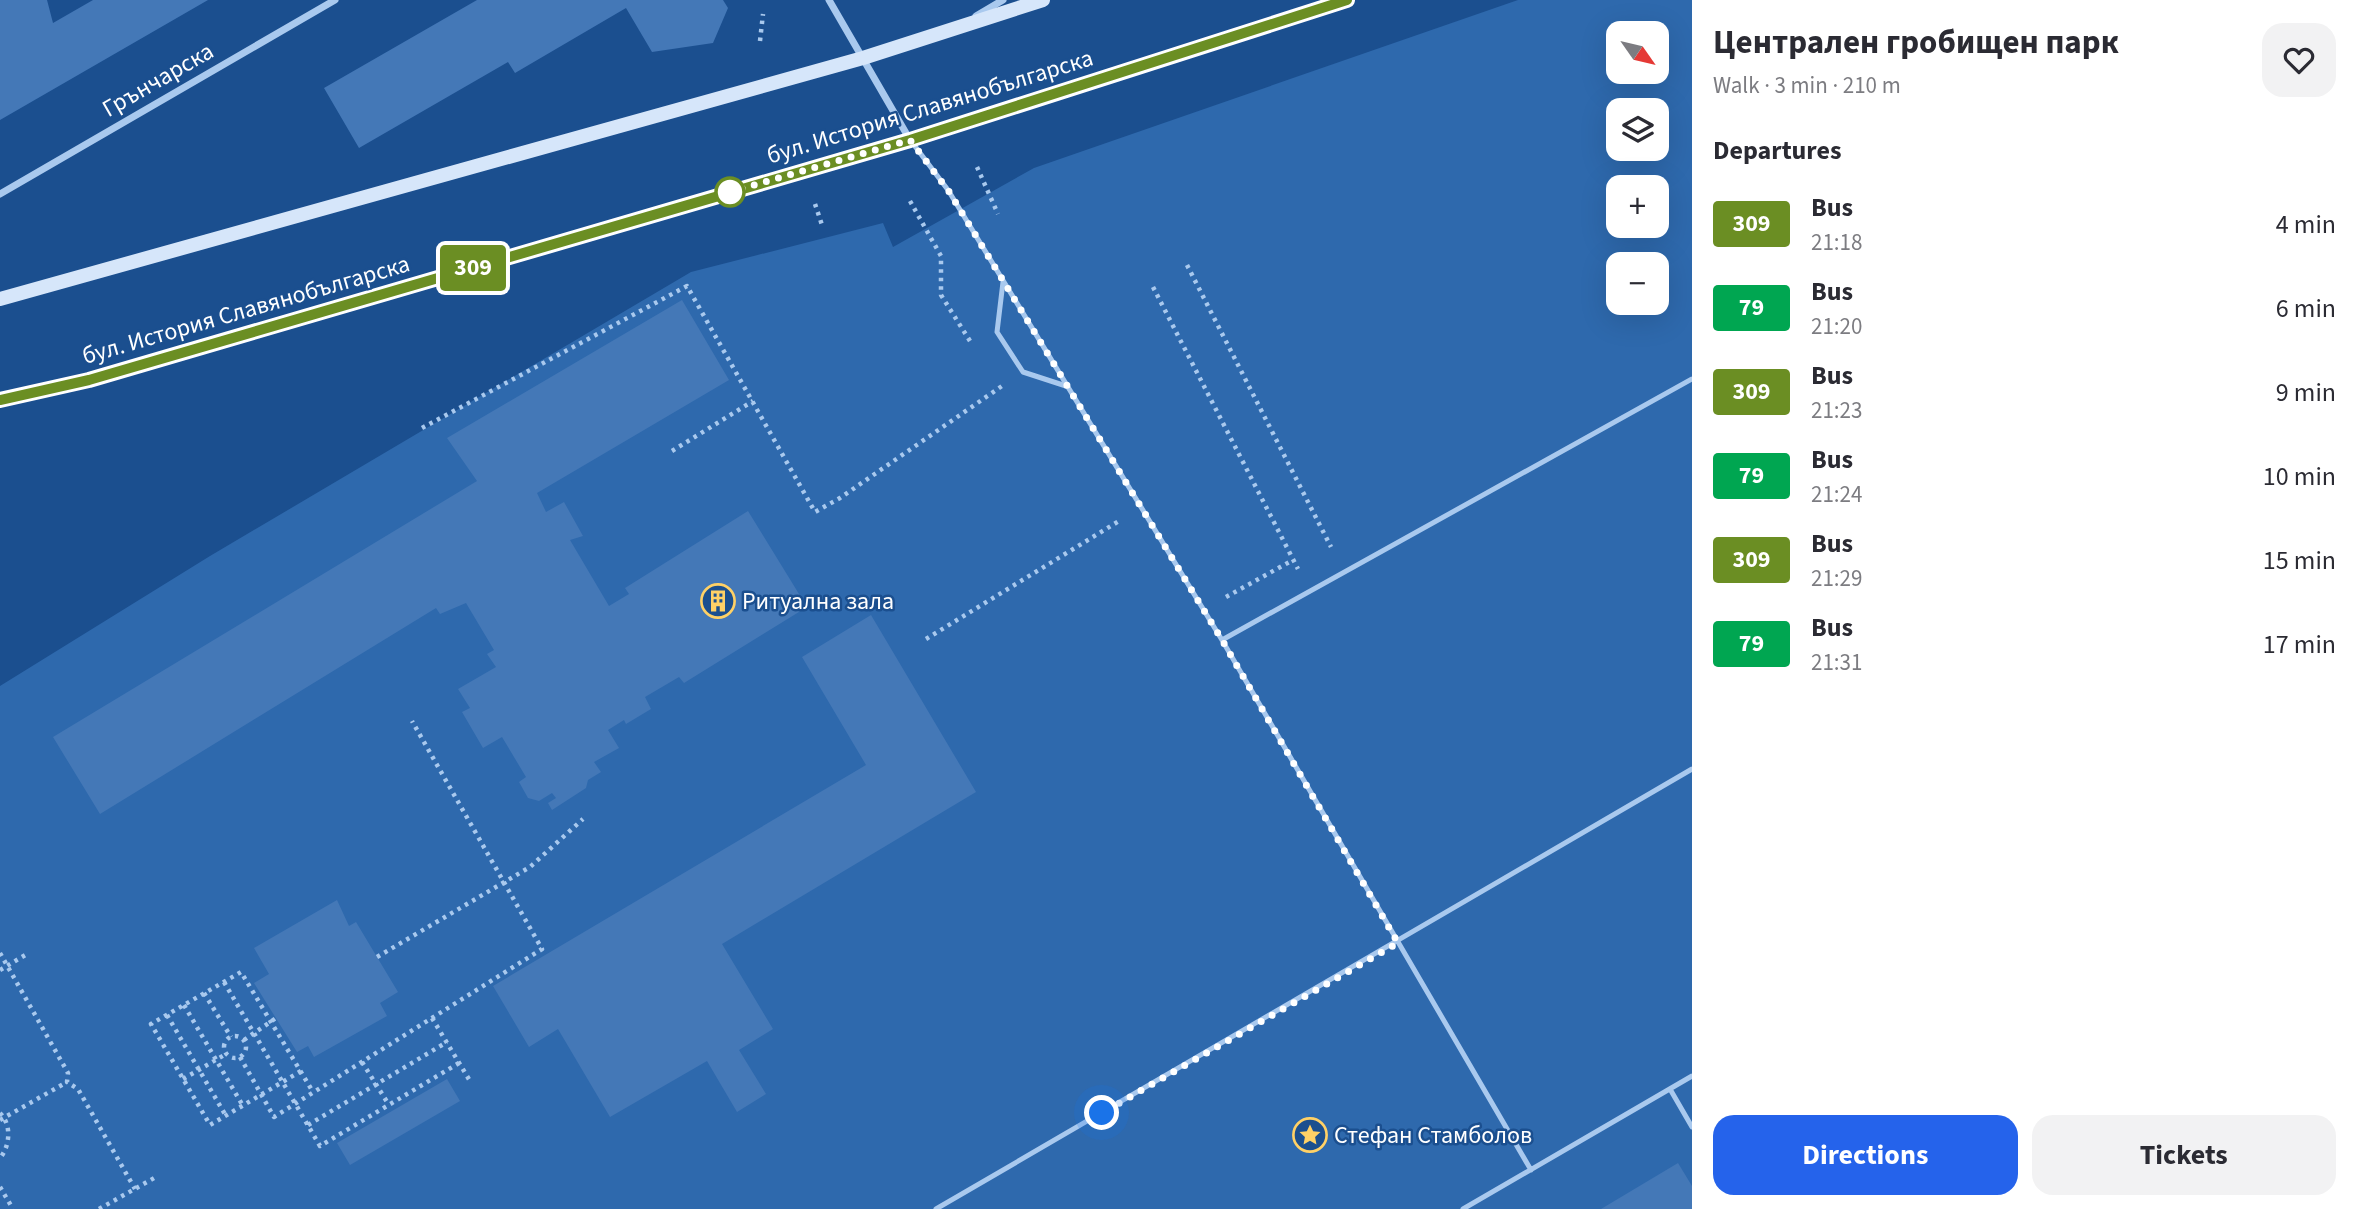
<!DOCTYPE html>
<html lang="en">
<head>
<meta charset="utf-8">
<style>
	:root { --surface:#fff; --page:#f2f2f3; --text:#2b2b33; --muted:#7c7c81; --accent:#2563eb }
	body { margin:0; font-family:"Source Sans 3",sans-serif; background:var(--page); color:var(--text); height:100vh; display:flex; flex-direction:column; font-size:26px; white-space:nowrap }
	* { box-sizing:border-box; margin:0 }
	p { font-size:23px; color:var(--muted) }
	.icon { flex:none; width:38px; height:38px; fill:none; stroke:currentColor; stroke-width:2; stroke-linecap:round; stroke-linejoin:round }
	.map { position:relative; flex:1; overflow:hidden }
	.panel { display:flex; flex-direction:column; background:var(--surface); width:665px }
	.panel>* { flex:none }
	.badge { padding:0 14px; border-radius:5px; font-size:24px; line-height:46px }
	.needle { width:46px; rotate:124deg }
	.fabs { position:absolute; left:1606px; top:21px; display:grid; gap:14px }
	.fabs a { display:grid; place-items:center; width:63px; height:63px; border-radius:14px; background:var(--surface); box-shadow:0 7px 28px #0002; font-size:35px }
	.you { position:absolute; width:35px; height:35px; margin:-18px; border:5px solid #fff; border-radius:50%; background:#1a73e8; box-shadow:0 0 0 10px #1a73e833 }
	.map>.badge { position:absolute; translate:-50% -50%; box-shadow:0 0 0 4px #fff }
	h2 { padding:0 21px; font-size:26px; line-height:63px }
	.round { display:grid; place-items:center; flex:none; width:74px; height:74px; border-radius:21px; background:var(--page) }
	.headline { display:flex; align-items:center; justify-content:space-between; height:119px; padding:0 21px }
	h1 { font-size:33px; font-weight:700; line-height:52px }
	.button { display:flex; gap:14px; margin-top:auto; padding:14px 21px }
	.button a { flex:1; height:80px; border-radius:21px; background:var(--accent); color:#fff; font-size:28px; font-weight:700; line-height:80px; text-align:center }
	.button a+a { background:var(--page); color:var(--text) }
	ul { padding:0; list-style:none }
	li { display:flex; align-items:center; gap:21px; height:84px; padding:0 21px }
	li div { flex:1 }
	li b { display:block; font-size:26px }
	li em { font-style:normal }
	li .badge { min-width:77px; font-weight:700; text-align:center }
	main { display:flex; flex:1; min-height:0 }
	.map>svg:first-child { display:block }
	.green { fill:#2e69ad; fill-rule:evenodd }
	.building { fill:#4478b7 }
	.lines { fill:none; stroke-linecap:round; stroke-linejoin:round }
	.path { stroke:#a9c9ee; stroke-width:4.5; stroke-dasharray:3.5 5; stroke-linecap:butt }
	.service { stroke:#a9c9ee; stroke-width:5 }
	.minor { stroke:#a9c9ee; stroke-width:7 }
	.secondary { stroke:#d6e6fa; stroke-width:14 }
	.line-casing { stroke:#fff; stroke-width:16 }
	.line { stroke:#6b8e23; stroke-width:10 }
	.walk { stroke:#fff; stroke-width:7; stroke-dasharray:0 12.6 }
	.stop-dot { fill:#fff; stroke:#6b8e23; stroke-width:3.5 }
	.labels { text-anchor:middle; dominant-baseline:central; stroke-width:5; stroke-linejoin:round; paint-order:stroke }
	.street-label { font-size:24px; fill:#fff; stroke:#1b4f8f }
	.poi-label { font-size:24px; fill:#fff; stroke:#1b4f8f; text-anchor:start }
</style>
</head>
<body>
<main>
<div class="map">
<svg width="1692" height="1209" viewBox="0 0 1692 1209">
	<rect width="100%" height="100%" fill="#1b4f8f"/>
	<!-- green -->
	<path class="green" d="M 1518,0 L 1692,0 L 1692,1209 L 0,1209 L 0,686 L 210,556 L 691,272 L 883,223 L 893,247 L 1034,168 ZM 1619,33 L 1657,33 L 1657,72 L 1619,72 ZM 1619,110 L 1657,110 L 1657,149 L 1619,149 ZM 1619,187 L 1657,187 L 1657,226 L 1619,226 ZM 1619,264 L 1657,264 L 1657,303 L 1619,303 Z"/>
	<!-- building -->
	<path class="building" d="M 0,0 L 47,0 L 53,23 L 93,0 L 208,0 L 0,120 Z
		M 477,0 L 723,0 L 728,8 L 713,43 L 652,52 L 626,8 L 515,73 L 508,62 L 359,148 L 324,88 Z
		M 682,300 L 729,380 L 537,493 L 546,512 L 564,502 L 583,536 L 570,540 L 609,606 L 629,594 L 625,588 L 748,511 L 807,607 L 684,683 L 679,677 L 645,697 L 651,709 L 626,724 L 624,720 L 608,730 L 619,748 L 594,762 L 601,772 L 588,780 L 586,788 L 552,810 L 548,803 L 556,798 L 552,793 L 539,801 L 528,798 L 519,782 L 526,777 L 502,737 L 483,748 L 462,712 L 470,708 L 458,689 L 496,667 L 487,654 L 494,650 L 466,603 L 440,614 L 436,608 L 100,814 L 53,737 L 477,481 L 447,438 Z
		M 871,615 L 976,792 L 722,944 L 773,1029 L 739,1050 L 766,1094 L 737,1112 L 707,1061 L 610,1117 L 558,1029 L 529,1047 L 493,986 L 866,765 L 802,657 Z
		M 337,900 L 349,926 L 356,922 L 398,992 L 380,1003 L 387,1016 L 314,1057 L 308,1046 L 297,1052 L 254,983 L 269,974 L 254,948 Z
		M 447,1079 L 460,1101 L 350,1165 L 337,1143 Z
		M 1678,1163 L 1692,1186 L 1692,1209 L 1601,1209 Z"/>
	<g class="lines">
		<!-- path -->
		<path class="path" d="M 760,41 L 763,14
			M 977,167 L 998,214
			M 910,201 L 941,256 L 941,295 L 970,341
			M 815,204 L 822,225
			M 1187,265 L 1331,547
			M 1153,287 L 1298,569
			M 422,428 L 687,286 L 815,512 L 840,498 L 1002,386
			M 672,451 L 753,401
			M 1226,597 L 1293,560
			M 926,639 L 1119,521
			M 0,953 L 68,1073 L 67,1082 L 78,1089 L 135,1189
			M 377,957 L 530,867 L 583,819
			M 0,970 L 27,954
			M 224,982 L 320,1146 L 459,1063
			M 204,993 L 231,1037
			M 184,1005 L 243,1106
			M 167,1015 L 226,1116
			M 432,1018 L 470,1081
			M224 1047a11 11 0 1 1 22 0a11 11 0 1 1-22 0Z
			M 244,1040 L 276,1018
			M 240,1057 L 274,1117 L 542,949 L 412,721
			M 362,1062 L 389,1105
			M 301,1071 L 210,1125 L 151,1024 L 241,972 L 313,1092
			M 183,1079 L 226,1054
			M 0,1113 C 12,1125 10,1146 0,1158
			M 0,1120 L 67,1082
			M 308,1125 L 447,1042
			M 0,1187 L 13,1209
			M 99,1209 L 156,1177"/>
		<!-- service -->
		<path class="service" d="M 911,141 L 948,190 L 1222,640 L 1531,1170
			M 1003,282 L 997,332 L 1023,372 L 1066,386
			M 1222,640 L 1692,379
			M 1670,1089 L 1692,1127
			M 936,1209 L 1692,769
			M 1463,1209 L 1692,1076"/>
		<!-- minor -->
		<path class="minor" d="M 829,0 L 910,140
			M 976,16 L 1003,0
			M 0,194 L 335,0"/>
		<!-- secondary -->
		<path class="secondary" d="M 0,299 L 863,58 L 1043,0
			M 0,400 L 89,380 L 910,140 L 1347,0"/>
	</g>
	<g class="lines">
		<!-- line casing -->
		<g class="line-casing">
			<path id="line" d="M 0,400 L 89,380 L 910,140 L 1347,0"/>
		</g>
		<!-- line -->
		<use href="#line" class="line"/>
		<!-- walk -->
		<path class="walk" d="M 730,192 L 910,140 L 948,190 L 1222,640 L 1398,943 L 1102,1113"/>
	</g>
	<!-- icons -->
	<defs>
		<g id="building-ring" transform="scale(1.75)"><circle r="9.5" fill="#1b4f8f" stroke="#ffd166" stroke-width="1.5"/><path d="M-4-6H4V6H1V3H-1V6H-4ZM-2.5-4.3h1.7v1.8h-1.7ZM.8-4.3h1.7v1.8H.8ZM-2.5-1h1.7V.8h-1.7ZM.8-1h1.7V.8H.8Z" fill="#ffd166"/></g>
		<g id="sight-ring" transform="scale(1.75)"><circle r="9.5" fill="#1b4f8f" stroke="#ffd166" stroke-width="1.5"/><path d="M0-6L1.8-2.2L6-1.7L2.9 1.2L3.7 5.4L0 3.3L-3.7 5.4L-2.9 1.2L-6-1.7L-1.8-2.2Z" fill="#ffd166"/></g>
	</defs>
	<g fill-rule="evenodd">
		<use href="#building-ring" x="718" y="601"/>
		<use href="#sight-ring" x="1310" y="1135"/>
	</g>
	<!-- markers -->
	<circle class="stop-dot" cx="730" cy="192" r="14"/>
	<g class="labels">
		<!-- street labels -->
		<g class="street-label">
			<text transform="translate(158 80) rotate(-30)">Грънчарска</text>
			<text transform="translate(930 107) rotate(-17)">бул. История Славянобългарска</text>
			<text transform="translate(246 310) rotate(-16)">бул. История Славянобългарска</text>
		</g>
		<!-- poi labels -->
		<g class="poi-label">
			<text x="742" y="601">Ритуална зала</text>
			<text x="1334" y="1135">Стефан Стамболов</text>
		</g>
	</g>
</svg>
<div class="fabs">
<a><svg class="needle" viewBox="-14 -14 28 28"><path d="M0-13l5 13h-10z" fill="#e53935"/><path d="M0 13l5-13h-10z" fill="#7c7c81"/></svg></a>
<a><svg class="icon" aria-label="layers" viewBox="0 0 24 24"><path d="M12 4l9 5-9 5-9-5zM3 14l9 5 9-5"/></svg></a>
<a>+</a>
<a>−</a>
</div>
<div class="you" style="left:1102px;top:1113px"></div>
<b class="badge" style="left:473px;top:268px;background:#6b8e23;color:#fff">309</b>
</div>
<section class="panel">
<div class="headline"><div><h1>Централен гробищен парк</h1><p>Walk · 3 min · 210 m</p></div><a class="round"><svg class="icon" aria-label="heart" viewBox="0 0 24 24"><path d="M12 20l-8-8c-3-5 5-10 8-4 3-6 11-1 8 4z"/></svg></a></div>
<h2>Departures</h2>
<ul>
<li><span class="badge" style="background:#6b8e23;color:#fff">309</span><div><b>Bus</b><p>21:18</p></div><em>4 min</em></li>
<li><span class="badge" style="background:#00a651;color:#fff">79</span><div><b>Bus</b><p>21:20</p></div><em>6 min</em></li>
<li><span class="badge" style="background:#6b8e23;color:#fff">309</span><div><b>Bus</b><p>21:23</p></div><em>9 min</em></li>
<li><span class="badge" style="background:#00a651;color:#fff">79</span><div><b>Bus</b><p>21:24</p></div><em>10 min</em></li>
<li><span class="badge" style="background:#6b8e23;color:#fff">309</span><div><b>Bus</b><p>21:29</p></div><em>15 min</em></li>
<li><span class="badge" style="background:#00a651;color:#fff">79</span><div><b>Bus</b><p>21:31</p></div><em>17 min</em></li>
</ul>
<div class="button"><a>Directions</a><a>Tickets</a></div>
</section>
</main>
</body>
</html>
